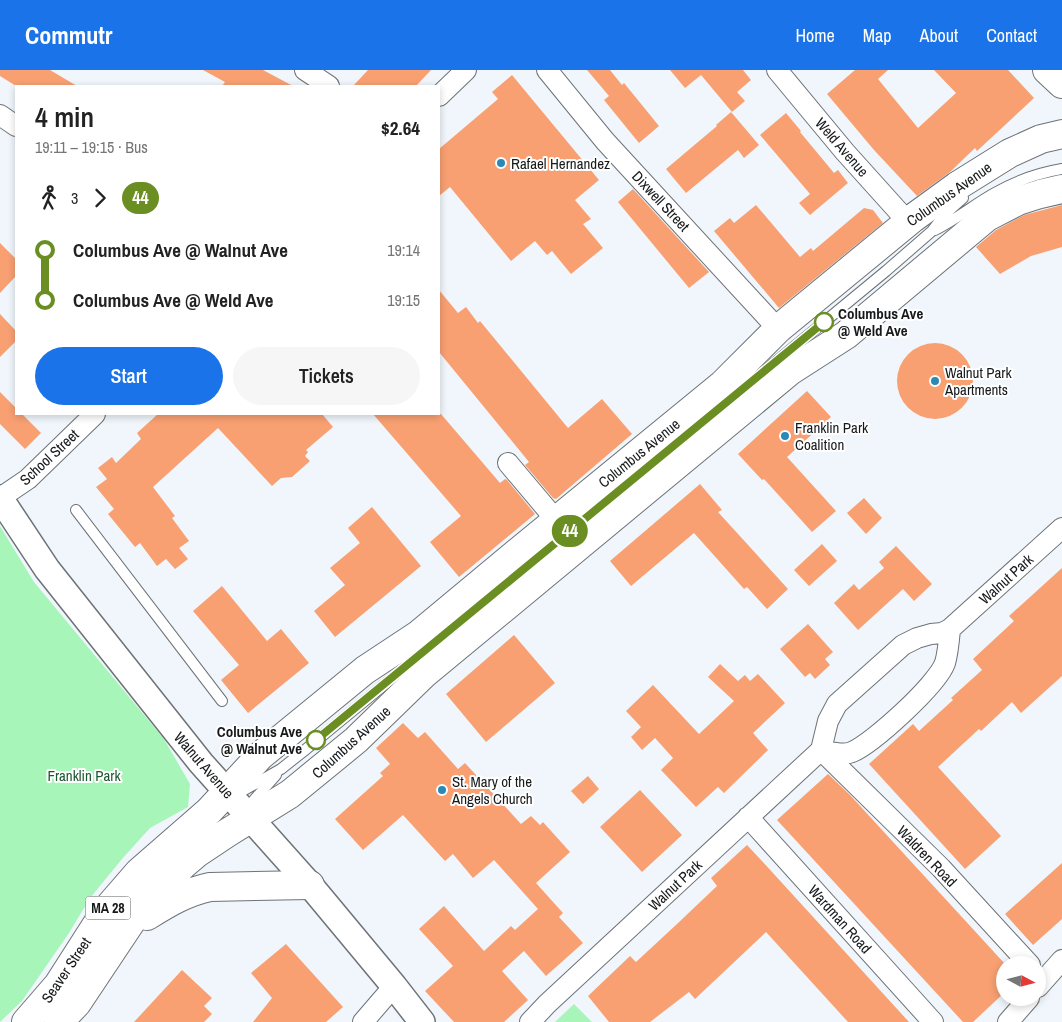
<!DOCTYPE html>
<html lang="en">
<head>
<meta charset="utf-8">
<style>
	:root { --surface:#fff; --page:#f6f6f6; --text:#222; --muted:#767676; --accent:#1a73e8 }
	body { margin:0; font-family:"Archivo Narrow",sans-serif; background:var(--page); color:var(--text); height:100vh; display:flex; flex-direction:column; font-size:19px; white-space:nowrap }
	* { box-sizing:border-box; margin:0 }
	p { font-size:16px; color:var(--muted) }
	.icon { flex:none; width:28px; height:28px; fill:none; stroke:currentColor; stroke-width:2; stroke-linecap:round; stroke-linejoin:round }
	.map { position:relative; flex:1; overflow:hidden }
	.panel { position:absolute; left:15px; top:15px; width:425px; height:330px; display:flex; flex-direction:column; background:var(--surface); border-radius:0px; box-shadow:0 2px 8px #0003 }
	.panel>* { flex:none }
	.badge { padding:0 10px; border-radius:16px; font-size:18px; line-height:32px }
	.needle { width:32px; rotate:97deg }
	.controls { position:absolute; left:996px; top:886px; display:grid; gap:10px }
	.controls a { display:grid; place-items:center; width:50px; height:50px; border-radius:50%; background:var(--surface); box-shadow:0 2px 8px #0003; font-size:25px }
	.map>.badge { position:absolute; translate:-50% -50%; box-shadow:0 0 0 2px #fff }
	.legs { display:flex; align-items:center; gap:8px; height:55px; padding:0 20px; font-size:16px }
	.legs p { margin-inline-start:auto }
	.summary { display:flex; align-items:center; justify-content:space-between; height:85px; padding:0 20px }
	h1 { font-size:28px; font-weight:600; line-height:38px }
	.cta { display:flex; gap:10px; margin-top:auto; padding:10px 20px }
	.cta a { flex:1; height:58px; border-radius:30px; background:var(--accent); color:#fff; font-size:20px; font-weight:600; line-height:58px; text-align:center }
	.cta a+a { background:var(--page); color:var(--text) }
	ul { padding:0 20px; list-style:none }
	li { display:flex; align-items:center; gap:18px; height:50px; font-size:19px }
	li i { display:grid; place-items:center; width:8px; height:100%; margin:0 6px; background:currentColor }
	li i::after { content:''; width:12px; height:12px; margin:-6px; border:4px solid; border-radius:50%; background:var(--surface) }
	li p { margin-inline-start:auto }
	li:first-child i { background:linear-gradient(#0000 50%,currentColor 0) }
	li:last-child i { background:linear-gradient(currentColor 50%,#0000 0) }
	header { display:flex; align-items:center; gap:30px; box-sizing:border-box; height:70px; padding:0 25px; background:var(--accent); color:#fff }
	header strong { font-size:24px }
	nav { display:flex; gap:28px; margin-inline-start:auto; font-size:18px }
	.map>svg:first-child { display:block }
	.green { fill:#a8f5ba }
	.building { fill:#f8a072 }
	.lines { fill:none; stroke-linecap:round; stroke-linejoin:round }
	.service-casing { stroke:#6d7277; stroke-width:12 }
	.minor-casing { stroke:#6d7277; stroke-width:22 }
	.tertiary-casing { stroke:#6d7277; stroke-width:28 }
	.primary-casing { stroke:#6d7277; stroke-width:30 }
	.service { stroke:#fff; stroke-width:10 }
	.minor { stroke:#fff; stroke-width:20 }
	.tertiary { stroke:#fff; stroke-width:25 }
	.primary { stroke:#fff; stroke-width:28 }
	.line-1-casing { stroke:#fff; stroke-width:11 }
	.line-1 { stroke:#6b8e23; stroke-width:8 }
	.poi-dot { fill:#2b89b5; stroke:#fff; stroke-width:2 }
	.stop-1-dot { fill:#fff; stroke:#6b8e23; stroke-width:2.5 }
	.labels { text-anchor:middle; dominant-baseline:central; stroke-width:4; stroke-linejoin:round; paint-order:stroke }
	.shield { fill:#fff; stroke:#5c5d5f; stroke-width:1 }
	.shield-label { font-size:14px; font-weight:bold; fill:#16181a }
	.street-label { font-size:15px; fill:#16181a; stroke:#fff }
	.poi-label { font-size:15px; fill:#16181a; stroke:#fff; text-anchor:start }
	.stop-label { font-size:15px; font-weight:bold; fill:#16181a; stroke:#fff; text-anchor:start }
	.park-label { font-size:15px; fill:#1a562e; stroke:#fff }
</style>
</head>
<body>
<header>
<strong>Commutr</strong>
<nav><a>Home</a><a>Map</a><a>About</a><a>Contact</a></nav>
</header>
<div class="map">
<svg width="1062" height="952" viewBox="0 0 1062 952">
	<rect width="100%" height="100%" fill="#f0f6fb"/>
	<!-- green -->
	<path class="green" d="M 0,456 L 34,512 L 164,669 L 190,714 L 188,737 L 150,758 L 122,789 L 90,828 L 69,863 L 22,931 L 0,952 Z
		M 574,934 L 592,952 L 555,952 Z"/>
	<!-- building -->
	<path class="building" d="M 0,0 L 50,0 L 77,16 L 16,16 L 0,6 Z
		M 203,0 L 263,0 L 293,16 L 222,16 L 225,12 Z
		M 368,0 L 431,0 L 416,16 L 353,16 Z
		M 587,0 L 610,0 L 622,15 L 624,13 L 659,56 L 639,73 L 604,30 L 609,26 Z
		M 670,0 L 743,0 L 751,10 L 737,22 L 745,31 L 732,42 L 701,5 L 685,18 Z
		M 855,0 L 888,0 L 878,9 L 918,58 L 956,23 L 934,0 L 1008,0 L 1034,28 L 977,81 L 975,78 L 950,102 L 917,126 L 874,80 L 827,24 Z
		M 512,5 L 599,110 L 575,130 L 591,149 L 583,154 L 603,178 L 571,204 L 552,181 L 547,185 L 535,171 L 511,191 L 450,117 L 439,126 L 439,79 L 498,29 L 492,22 Z
		M 731,42 L 759,75 L 744,88 L 738,80 L 686,123 L 666,99 L 717,56 L 716,55 Z
		M 786,43 L 801,61 L 800,62 L 834,103 L 838,100 L 848,113 L 810,145 L 799,133 L 810,124 L 760,65 Z
		M 633,119 L 709,202 L 689,218 L 618,132 Z
		M 756,135 L 800,187 L 811,178 L 813,181 L 864,138 L 873,140 L 883,153 L 779,238 L 714,161 L 730,148 L 734,153 Z
		M 1062,135 L 1062,177 L 1031,186 L 1000,204 L 976,177 L 996,160 L 1024,145 Z
		M 0,173 L 16,189 L 16,206 L 0,223 Z
		M 439,220 L 458,243 L 466,237 L 478,253 L 480,251 L 568,358 L 602,329 L 632,364 L 556,429 L 553,428 L 525,395 L 529,392 L 439,282 Z
		M 0,244 L 16,261 L 16,271 L 0,287 Z
		M897 311a38 38 0 1 1 76 0a38 38 0 1 1-76 0Z
		M 807,321 L 831,347 L 787,387 L 836,441 L 812,462 L 764,409 L 762,410 L 738,384 Z
		M 0,322 L 16,338 L 16,344 L 22,344 L 41,363 L 25,379 L 0,354 Z
		M 158,344 L 322,344 L 333,357 L 306,380 L 308,382 L 305,386 L 310,391 L 292,407 L 281,408 L 272,416 L 218,358 L 153,417 L 175,446 L 172,448 L 189,471 L 179,478 L 188,489 L 175,499 L 166,489 L 157,496 L 140,473 L 135,477 L 108,444 L 114,439 L 96,417 L 107,409 L 98,398 L 112,387 L 116,393 L 141,369 L 137,363 Z
		M 373,344 L 441,344 L 500,413 L 505,409 L 507,410 L 535,444 L 459,507 L 430,472 L 461,446 Z
		M 700,414 L 722,440 L 718,442 L 788,519 L 767,539 L 747,517 L 744,519 L 694,463 L 631,516 L 610,491 Z
		M 864,428 L 882,448 L 866,464 L 847,443 Z
		M 372,437 L 421,496 L 335,567 L 314,541 L 345,515 L 330,498 L 360,473 L 348,458 Z
		M 822,474 L 837,491 L 809,516 L 794,500 Z
		M 896,476 L 932,514 L 914,531 L 903,519 L 858,560 L 834,533 L 854,514 L 859,520 L 884,498 L 879,492 Z
		M 1062,498 L 1062,606 L 1021,643 L 1012,632 L 981,661 L 979,659 L 938,697 L 1001,766 L 965,799 L 869,694 L 913,654 L 919,661 L 953,630 L 951,628 L 982,600 L 973,589 L 1014,551 L 1009,546 Z
		M 222,516 L 267,571 L 281,559 L 309,593 L 248,643 L 221,610 L 239,595 L 193,541 Z
		M 808,554 L 833,582 L 825,589 L 830,595 L 815,609 L 810,603 L 805,607 L 780,579 Z
		M 514,565 L 555,613 L 486,672 L 446,624 Z
		M 720,594 L 738,611 L 745,605 L 750,611 L 758,604 L 785,633 L 753,663 L 768,680 L 724,723 L 718,717 L 696,737 L 661,700 L 673,688 L 655,668 L 642,680 L 631,667 L 641,657 L 626,641 L 653,615 L 699,664 L 734,631 L 708,607 Z
		M 403,653 L 418,668 L 425,662 L 458,699 L 465,693 L 521,754 L 531,746 L 540,755 L 543,752 L 570,782 L 536,813 L 563,843 L 559,847 L 583,873 L 546,906 L 524,881 L 502,901 L 528,930 L 504,952 L 454,952 L 425,921 L 453,896 L 419,859 L 444,836 L 484,881 L 511,856 L 515,860 L 538,839 L 494,790 L 473,808 L 453,784 L 445,791 L 403,745 L 363,780 L 335,749 L 383,706 L 380,703 L 390,694 L 376,678 Z
		M 828,704 L 850,725 L 1005,894 L 1005,922 L 973,952 L 963,952 L 777,750 Z
		M 588,706 L 599,719 L 583,734 L 571,721 Z
		M 640,720 L 682,765 L 642,802 L 600,757 Z
		M 747,775 L 761,790 L 909,952 L 848,952 L 766,862 L 695,929 L 689,922 L 650,952 L 609,952 L 588,926 L 630,886 L 636,892 L 677,854 L 717,816 L 711,808 Z
		M 1062,793 L 1062,849 L 1033,875 L 1005,844 Z
		M 286,874 L 343,937 L 326,952 L 253,952 L 272,928 L 251,903 Z
		M 182,900 L 212,928 L 204,936 L 212,944 L 204,952 L 134,952 Z"/>
	<g class="lines">
		<!-- service casing -->
		<g class="service-casing">
			<path id="service" d="M 935,160 C 957,149 975,134 995,123 C 1016,111 1038,103 1062,99
				M 76,440 L 222,631
				M 239,723 L 281,699 L 305,680 L 886,201 L 932,161 L 945,144 L 963,128
				M 246,739 L 276,705"/>
		</g>
		<!-- minor casing -->
		<g class="minor-casing">
			<path id="minor" d="M 305,0 L 329,16
				M 547,0 L 605,71 L 778,259
				M 777,0 L 845,82 L 908,152
				M 439,26 L 466,0
				M 0,45 L 16,56
				M 508,393 L 556,450
				M 0,428 L 28,409 L 95,344
				M 821,680 L 941,798 L 1030,895
				M 821,680 C 831,682 843,686 852,682 C 873,673 937,615 945,593 C 948,583 949,570 950,559
				M 748,747 L 933,952
				M 1038,917 L 1062,890
				M 363,952 L 394,916
				M 530,952 L 547,934 L 821,680 L 828,651 L 837,634 L 903,575 L 917,568 L 931,564 L 942,563 L 950,559 L 1062,458
				M 1008,952 L 1029,928"/>
		</g>
		<!-- tertiary casing -->
		<g class="tertiary-casing">
			<path id="tertiary" d="M 0,428 L 47,499 L 201,693 L 310,815 L 394,916 L 422,952"/>
		</g>
		<!-- primary casing -->
		<g class="primary-casing">
			<path id="primary" d="M 1047,0 L 1062,14
				M 147,846 C 168,833 186,822 210,817 L 310,815
				M 26,952 L 58,915 L 106,840 L 139,802 L 209,741 L 260,686 L 365,600 L 418,565 L 513,486 L 723,314 L 778,259 L 913,148 L 957,116 L 1010,83 L 1041,69 L 1062,64
				M 59,952 L 77,933 L 139,840 L 184,794 L 197,783 L 227,763 L 290,724 L 356,670 L 424,604 L 790,301 L 846,265 L 987,147 L 1018,131 L 1040,124 L 1062,119"/>
		</g>
		<!-- service -->
		<use href="#service" class="service"/>
		<!-- minor -->
		<use href="#minor" class="minor"/>
		<!-- tertiary -->
		<use href="#tertiary" class="tertiary"/>
		<!-- primary -->
		<use href="#primary" class="primary"/>
	</g>
	<g class="lines">
		<!-- line-1 casing -->
		<g class="line-1-casing">
			<path id="line-1" d="M 316,670 L 824,252"/>
		</g>
		<!-- line-1 -->
		<use href="#line-1" class="line-1"/>
	</g>
	<!-- markers -->
	<g class="poi-dot">
		<circle cx="501" cy="93" r="5"/>
		<circle cx="935" cy="311" r="5"/>
		<circle cx="785" cy="366" r="5"/>
		<circle cx="442" cy="720" r="5"/>
	</g>
	<g class="stop-1-dot">
		<circle cx="824" cy="252" r="9"/>
		<circle cx="316" cy="670" r="9"/>
	</g>
	<g class="labels">
		<!-- shield labels -->
		<rect class="shield" x="85.5" y="826.5" width="45" height="23" rx="4"/>
		<g class="shield-label">
			<text x="108" y="838">MA 28</text>
		</g>
		<!-- street labels -->
		<g class="street-label">
			<text transform="translate(842 77) rotate(49)">Weld Avenue</text>
			<text transform="translate(949 124) rotate(-35)">Columbus Avenue</text>
			<text transform="translate(661 131) rotate(47)">Dixwell Street</text>
			<text transform="translate(639 383) rotate(-39)">Columbus Avenue</text>
			<text transform="translate(49 387) rotate(-43)">School Street</text>
			<text transform="translate(1006 509) rotate(-42)">Walnut Park</text>
			<text transform="translate(351 672) rotate(-42)">Columbus Avenue</text>
			<text transform="translate(204 695) rotate(49)">Walnut Avenue</text>
			<text transform="translate(927 786) rotate(46)">Waldren Road</text>
			<text transform="translate(675 815) rotate(-43)">Walnut Park</text>
			<text transform="translate(840 849) rotate(48)">Wardman Road</text>
			<text transform="translate(66 900) rotate(-56)">Seaver Street</text>
		</g>
		<!-- poi labels -->
		<g class="poi-label">
			<text x="511" y="93">Rafael Hernandez</text>
			<text x="945" y="302">Walnut Park<tspan x="945" dy="17">Apartments</tspan></text>
			<text x="795" y="357">Franklin Park<tspan x="795" dy="17">Coalition</tspan></text>
			<text x="452" y="711">St. Mary of the<tspan x="452" dy="17">Angels Church</tspan></text>
		</g>
		<!-- stop labels -->
		<g class="stop-label">
			<text x="838" y="243">Columbus Ave<tspan x="838" dy="17">@ Weld Ave</tspan></text>
			<text x="302" y="661" text-anchor="end">Columbus Ave<tspan x="302" dy="17">@ Walnut Ave</tspan></text>
		</g>
		<!-- park labels -->
		<g class="park-label">
			<text x="84" y="705">Franklin Park</text>
		</g>
	</g>
</svg>
<div class="controls">
<a><svg class="needle" viewBox="-14 -14 28 28"><path d="M0-13l5 13h-10z" fill="#e53935"/><path d="M0 13l5-13h-10z" fill="#767676"/></svg></a>
</div>
<b class="badge" style="left:570px;top:461px;background:#6b8e23;color:#fff">44</b>
<section class="panel">
<div class="summary"><div><h1>4 min</h1><p>19:11 – 19:15 · Bus</p></div><b>$2.64</b></div>
<div class="legs"><svg class="icon" aria-label="walk" viewBox="0 0 24 24"><circle cx="13" cy="4" r="2"/><path d="M13 8l-2 6 4 7M11 14l-3 7M7 12l3-4h3l4 4"/></svg>3<svg class="icon" aria-label="forward" viewBox="0 0 24 24"><path d="M9 5l7 7-7 7"/></svg><b class="badge" style="background:#6b8e23;color:#fff">44</b></div>
<ul>
<li><i style="color:#6b8e23"></i><b>Columbus Ave @ Walnut Ave</b><p>19:14</p></li>
<li><i style="color:#6b8e23"></i><b>Columbus Ave @ Weld Ave</b><p>19:15</p></li>
</ul>
<div class="cta"><a>Start</a><a>Tickets</a></div>
</section>
</div>
</body>
</html>
